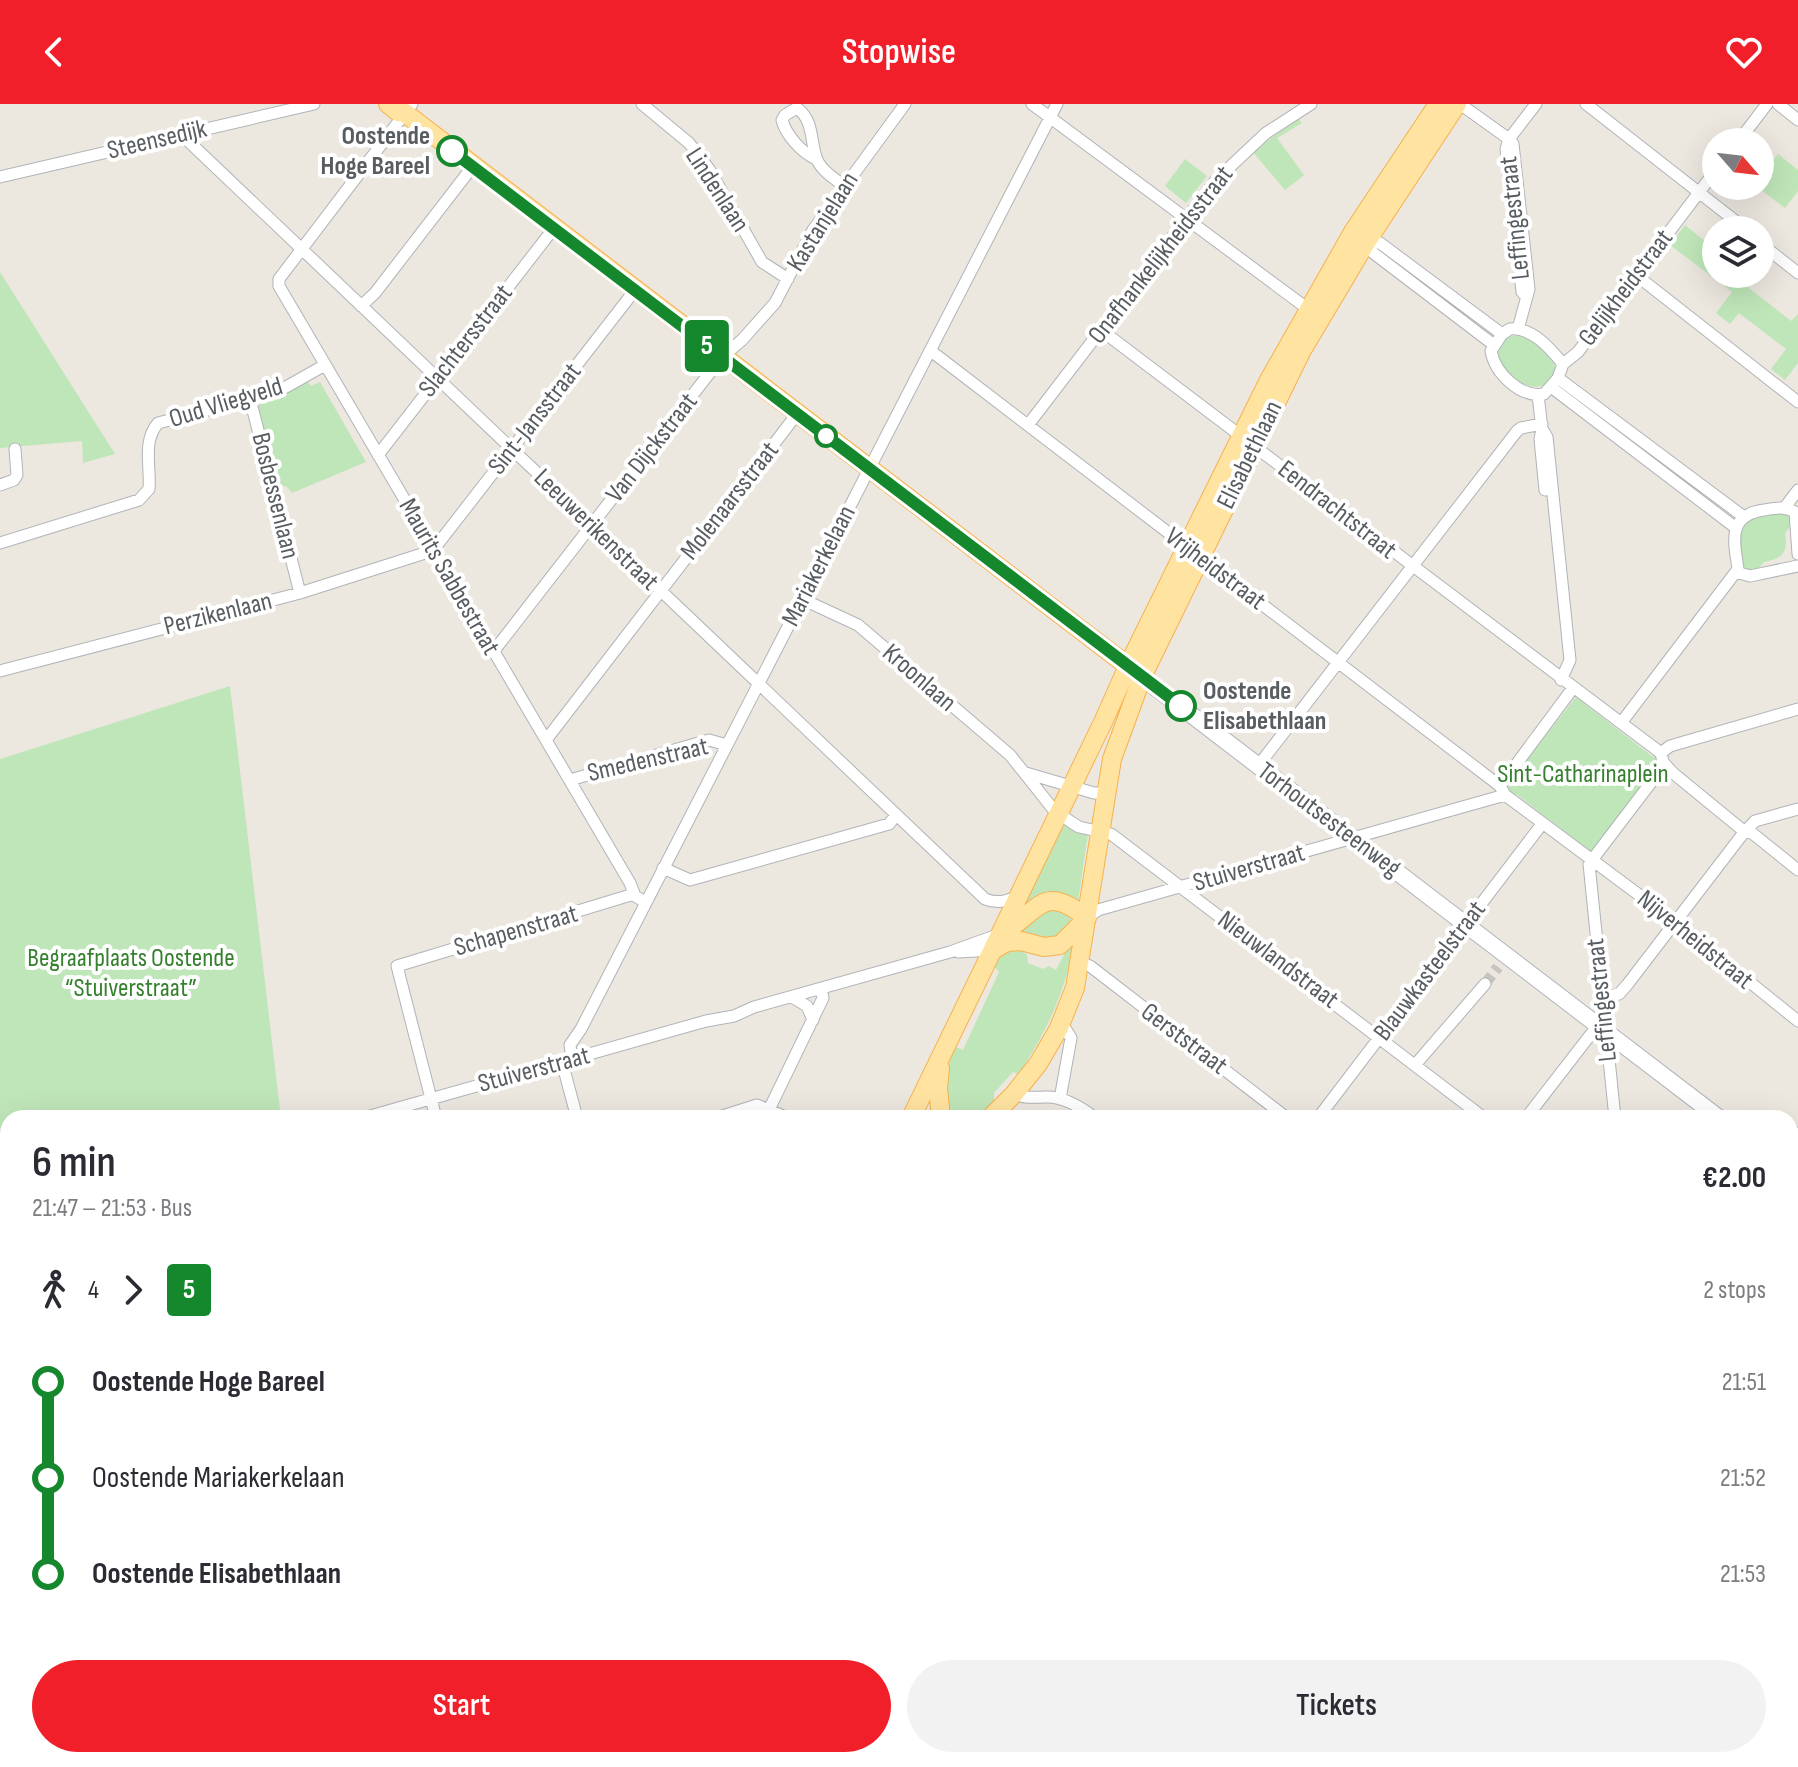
<!DOCTYPE html>
<html lang="en">
<head>
<meta charset="utf-8">
<style>
	:root { --surface:#fff; --page:#f2f2f3; --text:#2b2b33; --muted:#7c7c81; --accent:#f11f2a }
	body { margin:0; font-family:"Sofia Sans Condensed",sans-serif; background:var(--page); color:var(--text); height:100vh; display:flex; flex-direction:column; font-size:30px; white-space:nowrap }
	* { box-sizing:border-box; margin:0 }
	p { font-size:26px; color:var(--muted) }
	.icon { flex:none; width:44px; height:44px; fill:none; stroke:currentColor; stroke-width:2; stroke-linecap:round; stroke-linejoin:round }
	.map { position:relative; flex:1; overflow:hidden }
	.side { position:absolute; left:0px; top:1006px; width:1798px; height:658px; display:flex; flex-direction:column; background:var(--surface); border-radius:24px 24px 0 0; box-shadow:0 8px 32px #0002 }
	.side>* { flex:none }
	.badge { padding:0 16px; border-radius:6px; font-size:28px; line-height:52px }
	.needle { width:52px; rotate:118deg }
	.fabs { position:absolute; left:1702px; top:24px; display:grid; gap:16px }
	.fabs a { display:grid; place-items:center; width:72px; height:72px; border-radius:50%; background:var(--surface); box-shadow:0 8px 32px #0002; font-size:40px }
	.map>.badge { position:absolute; translate:-50% -50%; box-shadow:0 0 0 4px #fff }
	.legs { display:flex; align-items:center; gap:12px; height:88px; padding:0 32px; font-size:26px }
	.legs p { margin-inline-start:auto }
	.headline { display:flex; align-items:center; justify-content:space-between; height:136px; padding:0 32px }
	h1 { font-size:44px; font-weight:600; line-height:60px }
	.cta { display:flex; gap:16px; margin-top:auto; padding:16px 32px }
	.cta a { flex:1; height:92px; border-radius:48px; background:var(--accent); color:#fff; font-size:32px; font-weight:600; line-height:92px; text-align:center }
	.cta a+a { background:var(--page); color:var(--text) }
	ul { padding:0 32px; list-style:none }
	li { display:flex; align-items:center; gap:28px; height:96px; font-size:30px }
	li i { display:grid; place-items:center; width:12px; height:100%; margin:0 10px; background:currentColor }
	li i::after { content:''; width:20px; height:20px; margin:-10px; border:6px solid; border-radius:50%; background:var(--surface) }
	li p { margin-inline-start:auto }
	li:first-child i { background:linear-gradient(#0000 50%,currentColor 0) }
	li:last-child i { background:linear-gradient(currentColor 50%,#0000 0) }
	header { display:flex; justify-content:space-between; align-items:center; height:104px; padding:0 32px; background:var(--accent); color:#fff; font-size:36px; font-weight:600 }
	.map>svg:first-child { display:block }
	.green { fill:#bfe6b9 }
	.lines { fill:none; stroke-linecap:round; stroke-linejoin:round }
	.street-tunnel { stroke:#c7c4c0; stroke-width:11; stroke-dasharray:11 5.5; stroke-linecap:butt }
	.street-casing { stroke:#b0b4b8; stroke-width:13 }
	.secondary-casing { stroke:#b1b6bb; stroke-width:18 }
	.primary-casing { stroke:#f8b14c; stroke-width:20 }
	.street { stroke:#fff; stroke-width:11 }
	.secondary { stroke:#fff; stroke-width:16 }
	.primary { stroke:#ffe3a1; stroke-width:18 }
	.line-1-casing { stroke:#fff; stroke-width:18 }
	.line-1 { stroke:#15882e; stroke-width:12 }
	.stop-1-dot { fill:#fff; stroke:#15882e; stroke-width:4 }
	.labels { text-anchor:middle; dominant-baseline:central; stroke-width:8; stroke-linejoin:round; paint-order:stroke }
	.stop-label { font-size:26px; font-weight:bold; fill:#585d61; stroke:#fff; text-anchor:end }
	.street-label { font-size:26px; fill:#585d61; stroke:#fff }
	.park-label { font-size:26px; fill:#36812e; stroke:#fff }
</style>
</head>
<body>
<header><svg class="icon" aria-label="back" viewBox="0 0 24 24"><path d="M15 5l-7 7 7 7"/></svg>Stopwise<svg class="icon" aria-label="heart" viewBox="0 0 24 24"><path d="M12 20l-8-8c-3-5 5-10 8-4 3-6 11-1 8 4z"/></svg></header>
<div class="map">
<svg width="1798" height="1663" viewBox="0 0 1798 1663">
	<rect width="100%" height="100%" fill="#ece7df"/>
	<!-- green -->
	<path class="green" d="M 1299,15 L 1302,19 L 1277,34 L 1304,71 L 1285,86 L 1252,47 Z
		M 1778,50 L 1798,66 L 1798,87 L 1785,104 L 1756,82 L 1760,82 L 1760,73 Z
		M 1185,55 L 1207,72 L 1186,99 L 1165,82 Z
		M 1685,121 L 1716,146 L 1716,170 L 1744,170 L 1740,177 L 1791,217 L 1798,210 L 1798,259 L 1785,276 L 1771,265 L 1786,245 L 1739,209 L 1730,220 L 1716,209 L 1732,188 L 1670,141 Z
		M 0,168 L 115,350 L 83,359 L 82,337 L 0,344 Z
		M 1512,232 C 1524,231 1537,237 1545,246 C 1585,291 1499,299 1498,245 L 1504,235 Z
		M 308,278 L 311,282 L 320,278 L 366,358 L 292,389 L 287,383 L 278,380 L 257,303 C 265,293 295,285 308,278 Z
		M 1788,407 L 1795,416 L 1785,429 C 1788,449 1783,454 1764,458 L 1755,468 L 1744,470 L 1740,446 L 1740,424 L 1748,415 Z
		M 230,582 L 281,1014 L 8,1014 L 8,1102 L 0,1104 L 0,655 Z
		M 1576,593 L 1586,598 L 1585,600 L 1653,653 L 1656,651 L 1659,660 L 1595,745 L 1591,747 L 1575,739 L 1576,736 L 1516,690 L 1514,692 L 1508,686 L 1507,681 Z
		M 1064,719 L 1075,727 L 1088,730 L 1078,798 L 1019,810 Z
		M 1051,802 L 1070,811 L 1070,822 L 1056,836 L 1024,831 L 1022,824 Z
		M 1073,844 C 1064,889 1048,925 1023,963 L 1018,970 L 1013,968 L 994,989 L 994,998 L 982,1012 L 957,1014 C 938,997 948,964 954,942 L 963,946 L 999,868 L 994,862 C 1001,849 1007,846 1022,846 L 1027,851 L 1028,859 L 1043,865 L 1049,862 L 1056,866 L 1066,847 Z
		M 1790,1507 L 1798,1509 L 1798,1663 L 1699,1663 L 1698,1656 L 1790,1656 Z
		M 1090,1656 L 1193,1656 L 1197,1662 L 1094,1663 Z"/>
	<g class="lines">
		<!-- street-tunnel -->
		<path class="street-tunnel" d="M 1485,880 L 1498,863"/>
		<!-- street casing -->
		<g class="street-casing">
			<path id="street" d="M 412,0 L 279,175 L 279,182 L 630,779 L 635,792 L 645,798
				M 642,0 L 689,39 L 709,65 L 762,158 L 788,175
				M 1032,0 L 1308,205
				M 1460,0 L 1509,35 L 1536,0
				M 1586,0 L 1747,126
				M 1778,0 L 1798,16
				M 184,29 L 185,34 L 985,795 C 997,800 1006,797 1018,793
				M 1738,38 L 1767,0
				M 816,55 C 801,48 786,31 782,16 L 785,11 L 797,4 C 814,17 810,35 816,53 C 820,66 834,74 844,82
				M 0,73 L 314,0
				M 1367,137 L 1380,139 L 1502,230
				M 1367,137 L 1372,148 L 1494,241
				M 1760,139 L 1798,169
				M 1636,171 L 1798,298
				M 361,202 L 375,189 L 473,62
				M 1510,225 C 1532,223 1550,244 1563,260 L 1558,274 L 1544,290 C 1520,294 1495,269 1491,247 L 1502,230 Z
				M 1518,225 L 1529,185 L 1513,40 L 1509,35 L 1506,45 L 1522,188 L 1527,193
				M 1101,226 L 1241,332
				M 931,247 L 1187,443
				M 1563,260 L 1578,248 L 1716,66
				M 1558,274 L 1744,413
				M 1551,283 L 1736,424
				M 1538,291 L 1542,325 L 1547,333 L 1570,556 L 1561,576
				M 250,295 L 300,489
				M 1028,321 L 1216,76 L 1266,29 L 1311,0
				M 1542,325 L 1540,335 L 1545,386
				M 1254,342 L 1661,649 L 1663,658 L 1673,669 L 1745,728 L 1752,729 L 1798,766
				M 378,351 L 554,124
				M 0,381 L 14,376 L 17,371 L 15,345
				M 1785,403 L 1798,386
				M 0,439 L 139,396 L 149,385 C 151,362 142,338 158,319 L 250,295 L 286,283 L 325,261
				M 1200,453 L 1500,682 L 1505,691 L 1674,817 L 1798,917
				M 1736,468 L 1750,472 L 1798,462
				M 802,495 L 858,521 L 1010,651 L 1053,705 L 1071,718 L 1079,723 L 1111,730 L 1484,1014
				M 493,548 L 722,253 L 742,236 L 775,199 L 813,126 L 905,0
				M 0,567 L 300,489 L 425,449 L 434,445 L 635,186
				M 1621,619 L 1738,465 C 1734,437 1727,411 1764,406 C 1776,404 1784,402 1795,408 L 1798,450
				M 546,636 L 797,310
				M 1661,649 L 1670,642 L 1798,605
				M 1258,662 L 1517,327 L 1521,324 L 1542,320
				M 1026,669 L 1094,689 L 1106,689
				M 570,676 L 709,636 L 727,641
				M 1500,682 L 1573,584
				M 663,764 L 690,776 L 889,720 L 896,711
				M 1087,814 L 1098,806 L 1505,691
				M 958,848 L 993,846
				M 1080,858 L 1090,862 L 1287,1014
				M 792,893 L 807,902 L 813,916
				M 1604,893 L 1619,890 L 1627,881 L 1742,731 L 1755,717 L 1798,705
				M 572,954 L 570,941 L 581,925 L 1057,0
				M 562,958 L 577,1014
				M 1415,961 L 1485,880
				M 1014,990 C 1026,995 1035,993 1047,993 C 1065,993 1081,1003 1095,1014
				M 1060,995 L 1071,934 L 1061,918
				M 363,1014 L 706,917 L 734,912 L 754,903 L 950,848 L 1000,830
				M 436,1014 L 397,862 L 634,790
				M 716,1014 L 757,1001 L 788,1014
				M 765,1014 L 823,894 L 821,885
				M 1318,1014 L 1542,720
				M 1526,1014 L 1598,921
				M 1615,1014 L 1589,760 L 1659,668 L 1663,658
				M 1790,1032 L 1798,1029
				M 0,1116 L 8,1114
				M 1790,1146 L 1798,1143
				M 1790,1211 L 1798,1226
				M 0,1226 L 8,1224
				M 0,1373 L 8,1379
				M 1790,1394 L 1798,1391
				M 1790,1496 L 1798,1498
				M 0,1645 L 8,1633
				M 136,1656 L 144,1663
				M 408,1656 L 410,1663
				M 818,1656 L 833,1663
				M 991,1656 L 1006,1663
				M 1079,1656 L 1082,1663
				M 1241,1656 L 1246,1663
				M 1397,1656 L 1401,1663
				M 1522,1656 L 1523,1663
				M 1679,1656 L 1679,1663
				M 262,1663 L 278,1656
				M 695,1663 L 698,1656
				M 750,1663 L 753,1656
				M 863,1663 L 866,1656
				M 1045,1663 L 1061,1656
				M 1220,1663 L 1230,1656"/>
		</g>
		<!-- secondary casing -->
		<g class="secondary-casing">
			<path id="secondary" d="M 1142,573 L 1719,1014
				M 1790,1068 L 1798,1075"/>
		</g>
		<!-- primary casing -->
		<g class="primary-casing">
			<path id="primary" d="M 388,0 L 398,8 L 405,9 L 1137,569
				M 1003,829 C 1041,805 1043,779 1087,814
				M 993,846 L 1007,838 L 1021,837 L 1044,843 L 1060,841 L 1087,814
				M 940,964 L 938,984 L 941,1014
				M 911,1014 L 1104,616 L 1128,562 L 1269,276 L 1353,128 L 1438,0
				M 990,1014 L 1014,990 L 1038,960 L 1058,926 L 1075,884 L 1112,655 L 1142,573 L 1301,248 L 1367,137 L 1457,0
				M 594,1663 L 597,1656
				M 620,1663 L 624,1656"/>
		</g>
		<!-- street -->
		<use href="#street" class="street"/>
		<!-- secondary -->
		<use href="#secondary" class="secondary"/>
		<!-- primary -->
		<use href="#primary" class="primary"/>
	</g>
	<g class="lines">
		<!-- line-1 casing -->
		<g class="line-1-casing">
			<path id="line-1" d="M 452,47 L 1181,602"/>
		</g>
		<!-- line-1 -->
		<use href="#line-1" class="line-1"/>
	</g>
	<!-- markers -->
	<g class="stop-1-dot">
		<circle cx="452" cy="47" r="14"/>
		<circle cx="826" cy="332" r="10"/>
		<circle cx="1181" cy="602" r="14"/>
	</g>
	<g class="labels">
		<!-- stop labels -->
		<g class="stop-label">
			<text x="430" y="32">Oostende<tspan x="430" dy="30">Hoge Bareel</tspan></text>
			<text x="1203" y="587" text-anchor="start">Oostende<tspan x="1203" dy="30">Elisabethlaan</tspan></text>
		</g>
		<!-- street labels -->
		<g class="street-label">
			<text transform="translate(157 36) rotate(-13)">Steensedijk</text>
			<text transform="translate(717 86) rotate(57)">Lindenlaan</text>
			<text transform="translate(1515 114) rotate(-96)">Leffingestraat</text>
			<text transform="translate(823 118) rotate(-58)">Kastanjelaan</text>
			<text transform="translate(1161 151) rotate(-52)">Onafhankelijkheidsstraat</text>
			<text transform="translate(1626 184) rotate(-53)">Gelijkheidstraat</text>
			<text transform="translate(466 237) rotate(-52)">Slachtersstraat</text>
			<text transform="translate(226 299) rotate(-17)">Oud Vliegveld</text>
			<text transform="translate(535 315) rotate(-52)">Sint-Jansstraat</text>
			<text transform="translate(652 344) rotate(-52)">Van Dijckstraat</text>
			<text transform="translate(1250 351) rotate(-64)">Elisabethlaan</text>
			<text transform="translate(275 392) rotate(76)">Bosbessenlaan</text>
			<text transform="translate(730 397) rotate(-52)">Molenaarsstraat</text>
			<text transform="translate(1337 406) rotate(38)">Eendrachtstraat</text>
			<text transform="translate(596 426) rotate(44)">Leeuwerikenstraat</text>
			<text transform="translate(819 462) rotate(-63)">Mariakerkelaan</text>
			<text transform="translate(1215 465) rotate(37)">Vrijheidstraat</text>
			<text transform="translate(449 473) rotate(60)">Maurits Sabbestraat</text>
			<text transform="translate(218 510) rotate(-14)">Perzikenlaan</text>
			<text transform="translate(919 574) rotate(41)">Kroonlaan</text>
			<text transform="translate(648 656) rotate(-13)">Smedenstraat</text>
			<text transform="translate(1329 716) rotate(37)">Torhoutsesteenweg</text>
			<text transform="translate(1249 764) rotate(-16)">Stuiverstraat</text>
			<text transform="translate(516 827) rotate(-16)">Schapenstraat</text>
			<text transform="translate(1695 836) rotate(39)">Nijverheidstraat</text>
			<text transform="translate(1278 856) rotate(37)">Nieuwlandstraat</text>
			<text transform="translate(1430 867) rotate(-53)">Blauwkasteelstraat</text>
			<text transform="translate(1602 896) rotate(-96)">Leffingestraat</text>
			<text transform="translate(1184 935) rotate(37)">Gerststraat</text>
			<text transform="translate(534 966) rotate(-15)">Stuiverstraat</text>
		</g>
		<!-- park labels -->
		<g class="park-label">
			<text x="1583" y="670">Sint-Catharinaplein</text>
			<text x="131" y="854">Begraafplaats Oostende<tspan x="131" dy="30">“Stuiverstraat”</tspan></text>
		</g>
	</g>
</svg>
<div class="fabs">
<a><svg class="needle" viewBox="-14 -14 28 28"><path d="M0-13l5 13h-10z" fill="#e53935"/><path d="M0 13l5-13h-10z" fill="#7c7c81"/></svg></a>
<a><svg class="icon" aria-label="layers" viewBox="0 0 24 24"><path d="M12 4l9 5-9 5-9-5zM3 14l9 5 9-5"/></svg></a>
</div>
<b class="badge" style="left:707px;top:242px;background:#15882e;color:#fff">5</b>
<section class="side">
<div class="headline"><div><h1>6 min</h1><p>21:47 – 21:53 · Bus</p></div><b>€2.00</b></div>
<div class="legs"><svg class="icon" aria-label="walk" viewBox="0 0 24 24"><circle cx="13" cy="4" r="2"/><path d="M13 8l-2 6 4 7M11 14l-3 7M7 12l3-4h3l4 4"/></svg>4<svg class="icon" aria-label="forward" viewBox="0 0 24 24"><path d="M9 5l7 7-7 7"/></svg><b class="badge" style="background:#15882e;color:#fff">5</b><p>2 stops</p></div>
<ul>
<li><i style="color:#15882e"></i><b>Oostende Hoge Bareel</b><p>21:51</p></li>
<li><i style="color:#15882e"></i><span>Oostende Mariakerkelaan</span><p>21:52</p></li>
<li><i style="color:#15882e"></i><b>Oostende Elisabethlaan</b><p>21:53</p></li>
</ul>
<div class="cta"><a>Start</a><a>Tickets</a></div>
</section>
</div>
</body>
</html>
